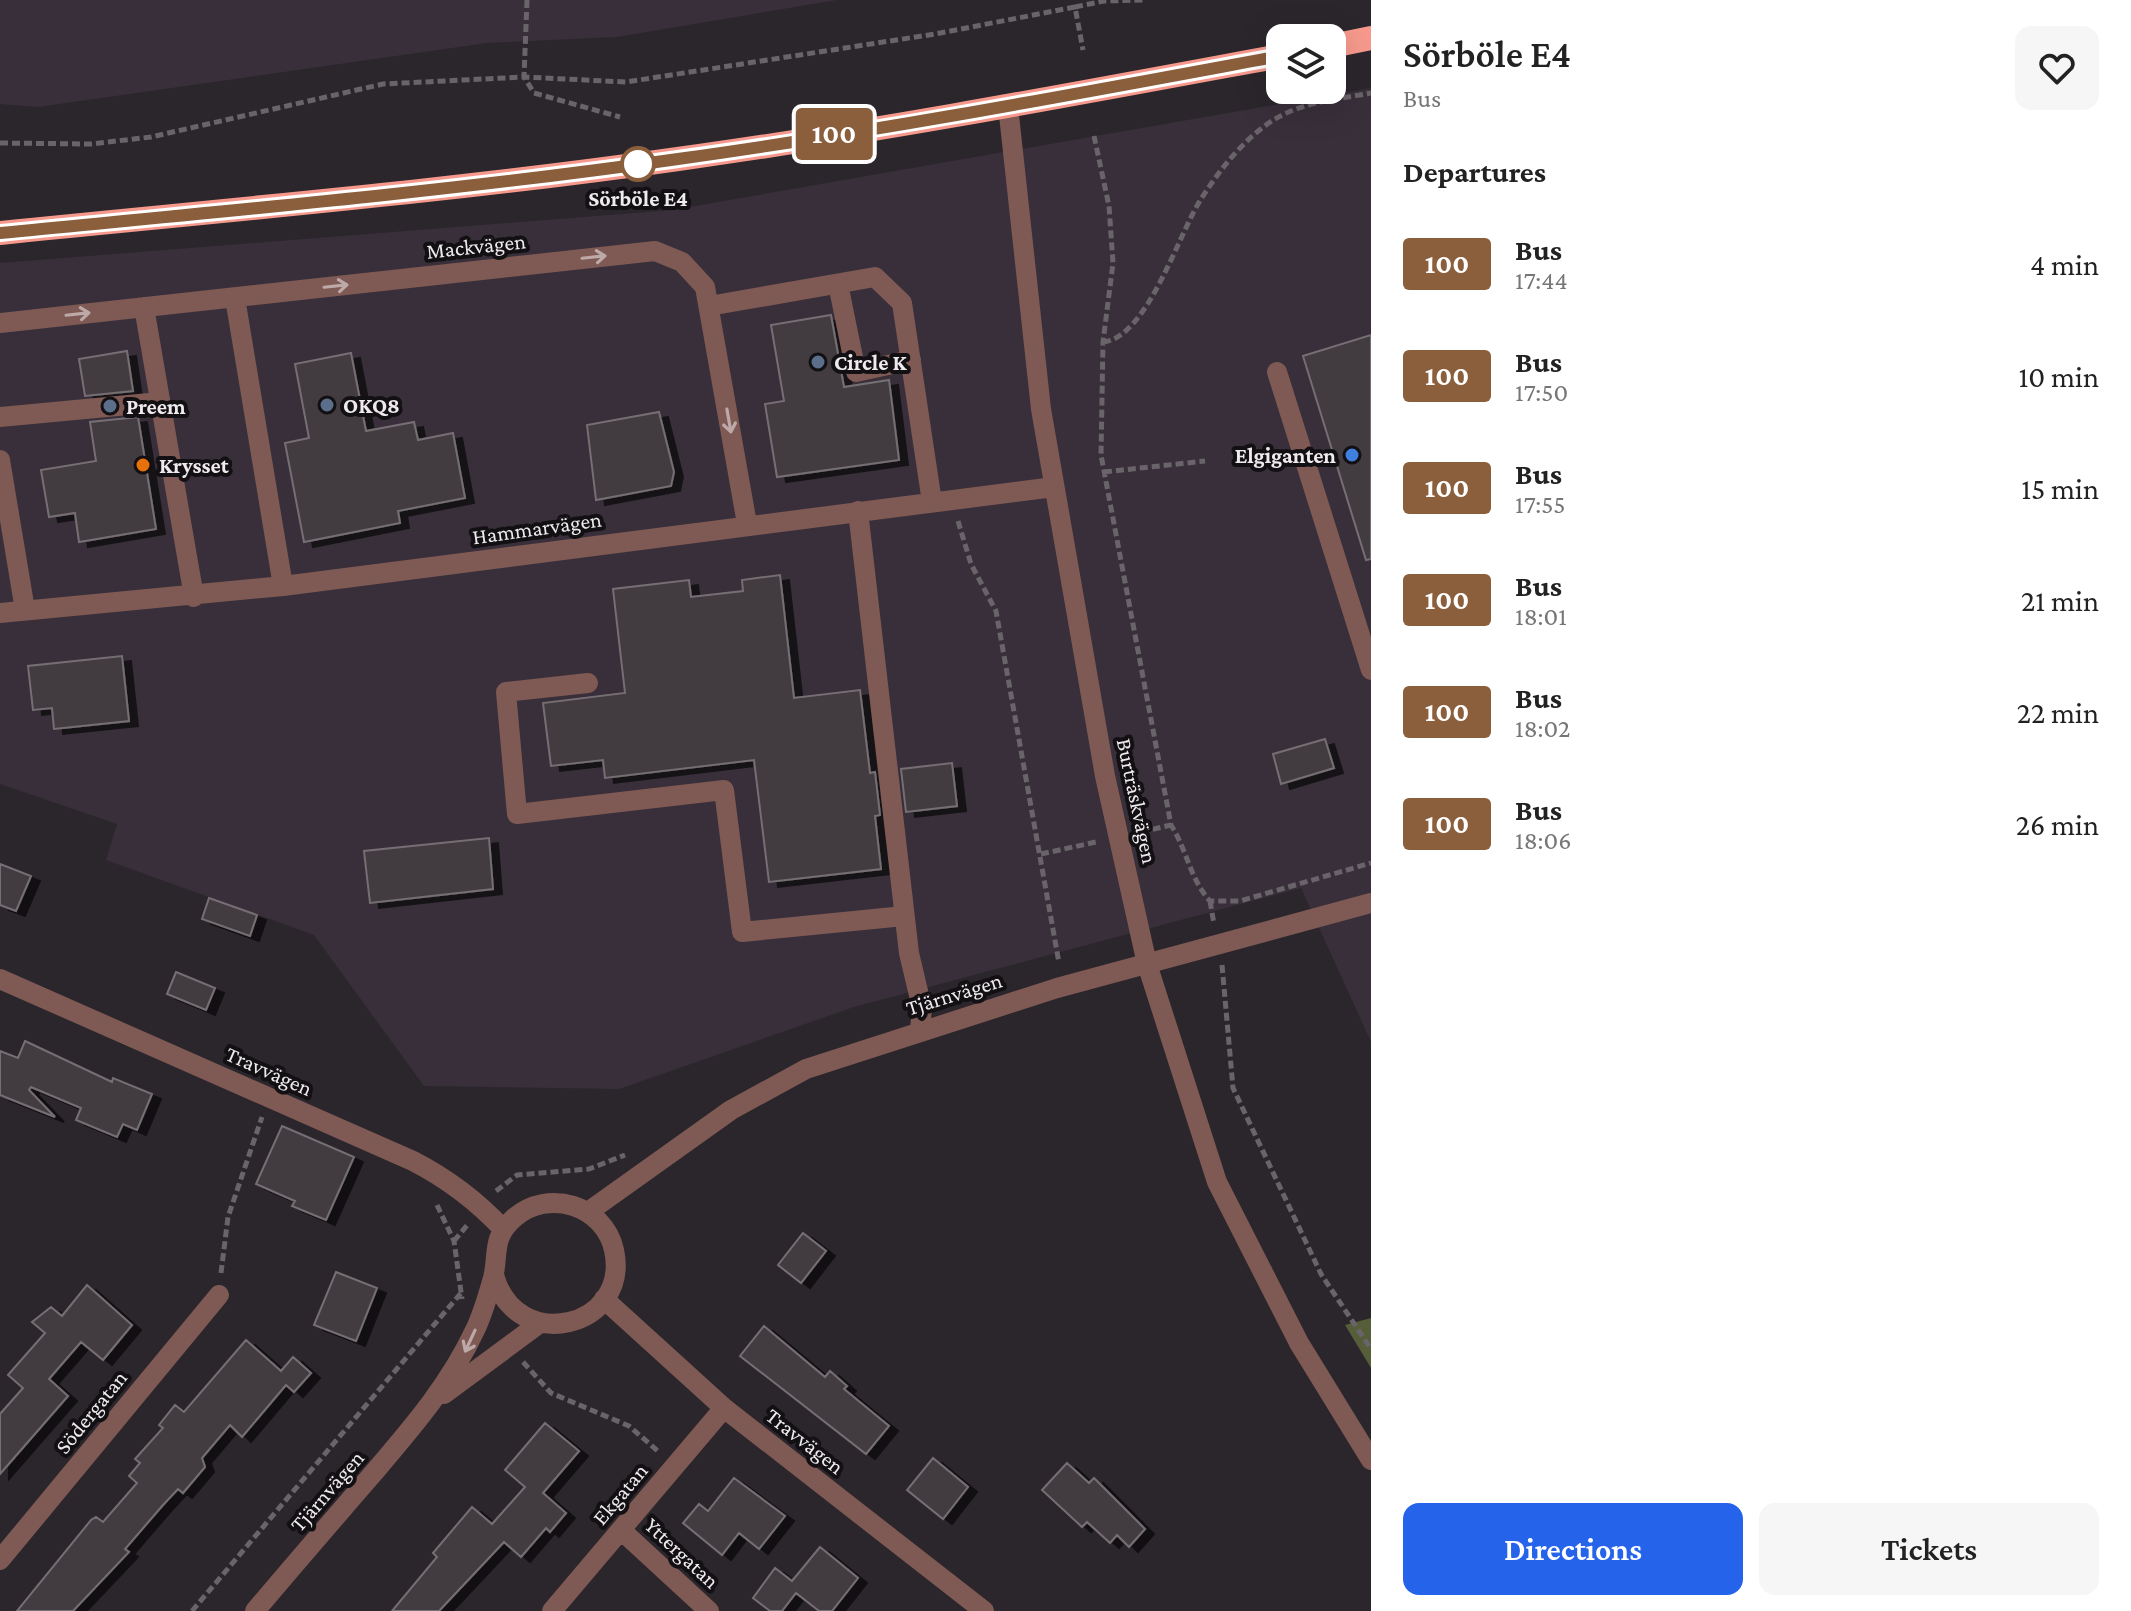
<!DOCTYPE html>
<html lang="en">
<head>
<meta charset="utf-8">
<style>
	:root { --surface:#fff; --page:#f6f6f6; --text:#222; --muted:#767676; --accent:#2563eb }
	body { margin:0; font-family:"Crimson Pro",serif; background:var(--page); color:var(--text); height:100vh; display:flex; flex-direction:column; font-size:30px; white-space:nowrap }
	* { box-sizing:border-box; margin:0 }
	p { font-size:26px; color:var(--muted) }
	.icon { flex:none; width:44px; height:44px; fill:none; stroke:currentColor; stroke-width:2; stroke-linecap:round; stroke-linejoin:round }
	.map { position:relative; flex:1; overflow:hidden }
	.details { display:flex; flex-direction:column; background:var(--surface); width:760px }
	.details>* { flex:none }
	.badge { padding:0 16px; border-radius:6px; font-size:28px; line-height:52px }
	.controls { position:absolute; left:1266px; top:24px; display:grid; gap:16px }
	.controls a { display:grid; place-items:center; width:80px; height:80px; border-radius:16px; background:var(--surface); box-shadow:0 8px 32px #0002; font-size:40px }
	.map>.badge { position:absolute; translate:-50% -50%; box-shadow:0 0 0 4px #fff }
	h2 { padding:0 32px; font-size:30px; line-height:72px }
	.round { display:grid; place-items:center; flex:none; width:84px; height:84px; border-radius:16px; background:var(--page) }
	.overview { display:flex; align-items:center; justify-content:space-between; height:136px; padding:0 32px }
	h1 { font-size:38px; font-weight:600; line-height:60px }
	.primary-button { display:flex; gap:16px; margin-top:auto; padding:16px 32px }
	.primary-button a { flex:1; height:92px; border-radius:16px; background:var(--accent); color:#fff; font-size:32px; font-weight:600; line-height:92px; text-align:center }
	.primary-button a+a { background:var(--page); color:var(--text) }
	ul { padding:0; list-style:none }
	li { display:flex; align-items:center; gap:24px; height:112px; padding:0 32px }
	li div { flex:1 }
	li b { display:block; font-size:30px }
	li em { font-style:normal }
	li .badge { min-width:88px; font-weight:700; text-align:center }
	main { display:flex; flex:1; min-height:0 }
	.map>svg:first-child { display:block }
	.built { fill:#382f3a }
	.forest { fill:#565d39 }
	.building { fill:#423b40; stroke:#756e73; stroke-width:2; filter:url(#shadow) }
	.lines { fill:none; stroke-linecap:round; stroke-linejoin:round }
	.path { stroke:#696469; stroke-width:5; stroke-dasharray:8 4; stroke-linecap:butt }
	.minor { stroke:#7f5953; stroke-width:20 }
	.highway { stroke:#f6998c; stroke-width:24 }
	.oneway { stroke:#bca9a8 }
	.line-casing { stroke:#fff; stroke-width:18 }
	.line { stroke:#8b5e3c; stroke-width:12 }
	.stop-dot { fill:#fff; stroke:#8b5e3c; stroke-width:4 }
	.service-dot { fill:#5c6f8a; stroke:#121013; stroke-width:3 }
	.shop-dot { fill:#3f7fe0; stroke:#121013; stroke-width:3 }
	.food-dot { fill:#e8710a; stroke:#121013; stroke-width:3 }
	.labels { text-anchor:middle; dominant-baseline:central; stroke-width:8; stroke-linejoin:round; paint-order:stroke }
	.stop-label { font-size:22px; font-weight:bold; fill:#eeeaee; stroke:#121013 }
	.street-label { font-size:22px; fill:#eeeaee; stroke:#121013 }
	.poi-label { font-size:22px; font-weight:bold; fill:#eeeaee; stroke:#121013; text-anchor:start }
</style>
</head>
<body>
<main>
<div class="map">
<svg width="1371" height="1611" viewBox="0 0 1371 1611">
	<defs>
		<filter id="shadow"><feDropShadow dx="9" dy="5" stdDeviation="0" flood-color="#0009"/></filter>
	</defs>
	<rect width="100%" height="100%" fill="#2b262c"/>
	<!-- built -->
	<path class="built" d="M 0,0 L 837,0 L 617,37 L 487,43 L 38,107 L 0,104 Z
		M 1371,88 L 1371,1042 L 1301,888 L 854,1007 L 619,1089 L 424,1086 L 314,935 L 106,860 L 117,824 L 0,784 L 0,263 L 672,210 Z"/>
	<!-- forest -->
	<path class="forest" d="M 1371,1318 L 1371,1368 L 1345,1325 Z"/>
	<!-- building -->
	<path class="building" d="M 831,315 L 844,387 L 889,380 L 899,460 L 777,477 L 765,404 L 784,401 L 771,325 Z
		M 1371,335 L 1371,559 L 1366,560 L 1303,356 Z
		M 127,351 L 133,391 L 85,396 L 79,359 Z
		M 351,353 L 366,431 L 414,422 L 418,440 L 453,433 L 465,498 L 398,511 L 400,523 L 304,542 L 285,443 L 309,438 L 295,364 Z
		M 659,412 L 674,472 L 671,486 L 596,500 L 587,425 Z
		M 138,417 L 156,529 L 79,542 L 75,513 L 49,517 L 41,470 L 96,461 L 90,422 Z
		M 780,575 L 794,698 L 860,690 L 870,773 L 875,772 L 880,815 L 875,816 L 881,869 L 769,882 L 754,760 L 605,778 L 603,760 L 551,766 L 543,703 L 625,693 L 613,589 L 689,580 L 691,597 L 743,591 L 742,580 Z
		M 122,656 L 129,721 L 54,729 L 52,708 L 33,710 L 28,666 Z
		M 1325,739 L 1334,768 L 1281,784 L 1273,754 Z
		M 952,763 L 957,806 L 906,812 L 901,769 Z
		M 489,838 L 493,889 L 370,903 L 364,851 Z
		M 0,864 L 31,876 L 16,911 L 0,905 Z
		M 209,898 L 257,915 L 250,936 L 202,919 Z
		M 176,972 L 215,988 L 206,1010 L 167,994 Z
		M 25,1041 L 112,1082 L 113,1078 L 152,1094 L 137,1130 L 123,1124 L 117,1137 L 76,1120 L 81,1108 L 31,1087 L 29,1090 L 55,1117 L 0,1095 L 0,1051 L 18,1058 Z
		M 282,1126 L 354,1157 L 326,1220 L 292,1206 L 295,1201 L 256,1184 Z
		M 803,1233 L 826,1251 L 801,1283 L 778,1265 Z
		M 336,1272 L 377,1288 L 356,1341 L 314,1325 Z
		M 87,1285 L 132,1325 L 103,1360 L 81,1342 L 49,1379 L 68,1396 L 0,1474 L 0,1414 L 23,1388 L 8,1375 L 45,1333 L 32,1322 L 51,1307 L 62,1316 Z
		M 764,1326 L 825,1377 L 830,1371 L 847,1386 L 844,1389 L 889,1426 L 866,1454 L 740,1356 Z
		M 246,1340 L 281,1371 L 293,1357 L 311,1373 L 294,1392 L 286,1385 L 242,1437 L 230,1425 L 202,1458 L 205,1467 L 183,1493 L 178,1489 L 163,1505 L 125,1549 L 129,1552 L 73,1611 L 17,1611 L 91,1520 L 96,1517 L 103,1522 L 137,1483 L 129,1476 L 140,1463 L 135,1459 L 163,1428 L 159,1425 L 175,1405 L 184,1412 Z
		M 545,1423 L 579,1451 L 543,1493 L 566,1513 L 550,1532 L 546,1528 L 521,1557 L 504,1542 L 439,1611 L 392,1611 L 437,1557 L 433,1553 L 472,1507 L 492,1524 L 525,1487 L 505,1470 Z
		M 933,1458 L 968,1487 L 943,1519 L 907,1490 Z
		M 1067,1463 L 1089,1483 L 1094,1478 L 1145,1529 L 1129,1547 L 1117,1535 L 1110,1543 L 1087,1522 L 1082,1527 L 1042,1490 Z
		M 734,1478 L 785,1516 L 759,1549 L 739,1533 L 722,1555 L 683,1523 L 699,1504 L 708,1511 Z
		M 820,1547 L 858,1578 L 832,1611 L 819,1611 L 796,1593 L 782,1611 L 770,1611 L 753,1598 L 775,1568 L 792,1581 Z"/>
	<g class="lines">
		<!-- path -->
		<path class="path" d="M 527,0 L 524,77 L 534,93 L 620,117
			M 1075,7 L 1104,1 L 1144,0
			M 1094,136 L 1109,206 L 1113,263 L 1103,342 L 1101,455 L 1171,825 C 1187,850 1190,879 1210,901 L 1240,901 L 1371,863
			M 0,143 L 91,144 L 151,137 L 383,84 L 524,77 L 626,82 L 935,34 L 1075,7 L 1083,50
			M 1103,342 C 1147,338 1179,233 1201,199 C 1219,171 1239,145 1266,125 C 1297,102 1334,100 1371,93
			M 1104,472 L 1205,461
			M 958,521 L 971,564 L 996,611 L 1059,963
			M 1141,832 L 1171,825
			M 1041,854 L 1096,842
			M 1210,901 L 1214,924
			M 1222,965 L 1233,1088 L 1321,1274 L 1371,1349
			M 496,1191 L 517,1175 L 589,1169 L 625,1155
			M 437,1205 L 454,1241 L 462,1299
			M 454,1241 L 469,1223
			M 221,1273 L 228,1217 L 262,1117
			M 523,1362 L 551,1393 L 629,1426 L 659,1452
			M 192,1611 L 461,1293"/>
		<!-- minor -->
		<path class="minor" d="M 1008,106 L 1041,409 L 1105,776 L 1147,964 L 1217,1182 L 1299,1343 L 1371,1460
			M 838,284 L 856,372 L 911,360
			M 235,298 L 283,586
			M 709,306 L 875,277 L 902,303 L 932,502
			M 144,307 L 194,597
			M 0,323 L 655,251 L 682,262 L 705,287 L 747,524
			M 1277,372 L 1371,670
			M 0,417 L 160,402
			M 0,460 L 25,610
			M 858,511 L 909,953 L 922,1008 L 920,1030
			M 0,613 L 283,586 L 1054,487
			M 588,683 L 506,692 L 517,814 L 724,790 L 742,932 L 904,916
			M 0,979 L 413,1161 C 448,1179 476,1200 503,1229
			M 588,1212 L 731,1110 L 806,1069 L 1057,988 L 1371,903
			M 604,1299 L 724,1408 L 984,1611
			M 444,1394 L 540,1323
			M 621,1530 L 709,1611
			M 0,1560 L 219,1295
			M 255,1611 C 293,1566 331,1522 370,1477 C 410,1430 449,1386 475,1330 C 483,1314 488,1295 493,1278 C 499,1254 491,1238 514,1218 C 548,1188 604,1205 614,1250 C 631,1328 516,1356 494,1275
			M 552,1611 L 724,1408"/>
		<!-- highway -->
		<path class="highway" d="M 1332,46 L 1371,38
			M 0,233 C 226,210 453,191 678,159 C 880,131 1080,93 1280,56"/>
	</g>
	<!-- one-way arrows -->
	<defs><path id="oneway-shaft" d="M-6 0H5M1.5-3L5.5 0L1.5 3" fill="none" stroke-width="1.6" stroke-linecap="round" stroke-linejoin="round" transform="scale(2)"/></defs>
	<g class="oneway">
		<use href="#oneway-shaft" transform="translate(594 257) rotate(-6)"/>
		<use href="#oneway-shaft" transform="translate(336 286) rotate(-6)"/>
		<use href="#oneway-shaft" transform="translate(78 314) rotate(-6)"/>
		<use href="#oneway-shaft" transform="translate(729 421) rotate(80)"/>
		<use href="#oneway-shaft" transform="translate(470 1341) rotate(115)"/>
	</g>
	<g class="lines">
		<!-- line casing -->
		<g class="line-casing">
			<path id="line" d="M 0,233 C 226,211 453,191 678,159 C 880,131 1080,93 1280,56"/>
		</g>
		<!-- line -->
		<use href="#line" class="line"/>
	</g>
	<!-- markers -->
	<circle class="stop-dot" cx="638" cy="164" r="16"/>
	<g class="service-dot">
		<circle cx="818" cy="362" r="8"/>
		<circle cx="327" cy="405" r="8"/>
		<circle cx="110" cy="406" r="8"/>
	</g>
	<circle class="shop-dot" cx="1352" cy="455" r="8"/>
	<circle class="food-dot" cx="143" cy="465" r="8"/>
	<g class="labels">
		<!-- stop labels -->
		<g class="stop-label">
			<text x="638" y="198">Sörböle E4</text>
		</g>
		<!-- street labels -->
		<g class="street-label">
			<text transform="translate(476 246) rotate(-6)">Mackvägen</text>
			<text transform="translate(537 528) rotate(-8)">Hammarvägen</text>
			<text transform="translate(1137 801) rotate(78)">Burträskvägen</text>
			<text transform="translate(954 994) rotate(-17)">Tjärnvägen</text>
			<text transform="translate(269 1071) rotate(24)">Travvägen</text>
			<text transform="translate(91 1412) rotate(-51)">Södergatan</text>
			<text transform="translate(805 1441) rotate(38)">Travvägen</text>
			<text transform="translate(327 1491) rotate(-49)">Tjärnvägen</text>
			<text transform="translate(620 1494) rotate(-50)">Ekgatan</text>
			<text transform="translate(682 1553) rotate(43)">Yttergatan</text>
		</g>
		<!-- poi labels -->
		<g class="poi-label">
			<text x="834" y="362">Circle K</text>
			<text x="343" y="405">OKQ8</text>
			<text x="126" y="406">Preem</text>
			<text x="1336" y="455" text-anchor="end">Elgiganten</text>
			<text x="159" y="465">Krysset</text>
		</g>
	</g>
</svg>
<div class="controls">
<a><svg class="icon" aria-label="layers" viewBox="0 0 24 24"><path d="M12 4l9 5-9 5-9-5zM3 14l9 5 9-5"/></svg></a>
</div>
<b class="badge" style="left:834px;top:134px;background:#8b5e3c;color:#fff">100</b>
</div>
<section class="details">
<div class="overview"><div><h1>Sörböle E4</h1><p>Bus</p></div><a class="round"><svg class="icon" aria-label="heart" viewBox="0 0 24 24"><path d="M12 20l-8-8c-3-5 5-10 8-4 3-6 11-1 8 4z"/></svg></a></div>
<h2>Departures</h2>
<ul>
<li><span class="badge" style="background:#8b5e3c;color:#fff">100</span><div><b>Bus</b><p>17:44</p></div><em>4 min</em></li>
<li><span class="badge" style="background:#8b5e3c;color:#fff">100</span><div><b>Bus</b><p>17:50</p></div><em>10 min</em></li>
<li><span class="badge" style="background:#8b5e3c;color:#fff">100</span><div><b>Bus</b><p>17:55</p></div><em>15 min</em></li>
<li><span class="badge" style="background:#8b5e3c;color:#fff">100</span><div><b>Bus</b><p>18:01</p></div><em>21 min</em></li>
<li><span class="badge" style="background:#8b5e3c;color:#fff">100</span><div><b>Bus</b><p>18:02</p></div><em>22 min</em></li>
<li><span class="badge" style="background:#8b5e3c;color:#fff">100</span><div><b>Bus</b><p>18:06</p></div><em>26 min</em></li>
</ul>
<div class="primary-button"><a>Directions</a><a>Tickets</a></div>
</section>
</main>
</body>
</html>
